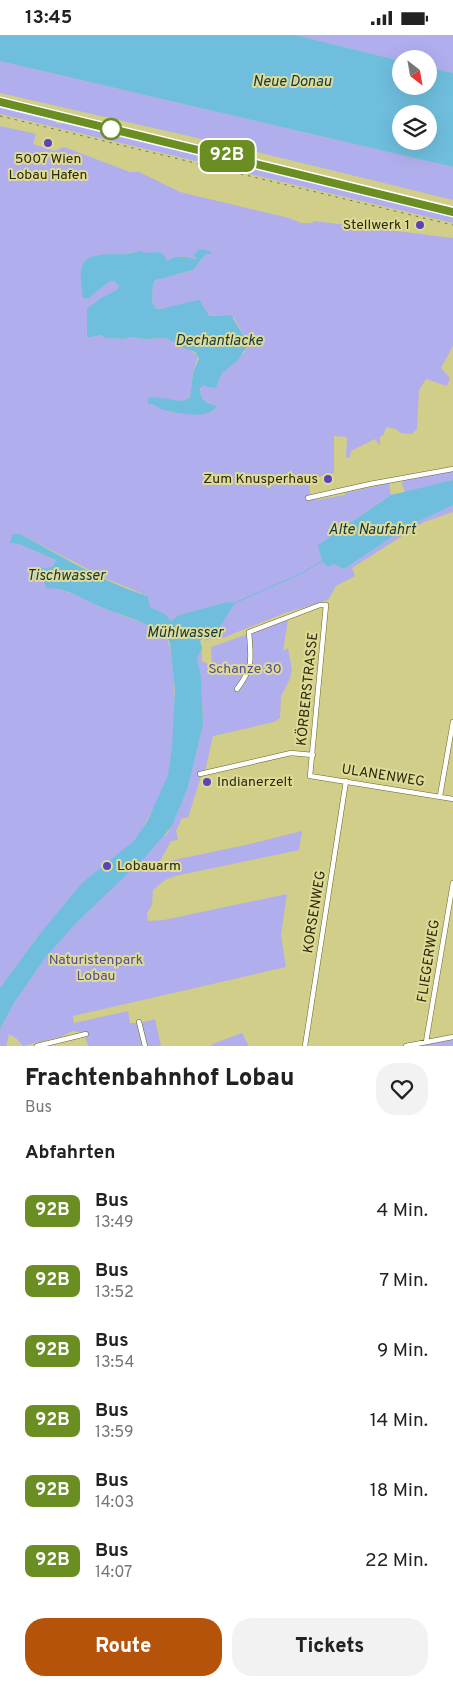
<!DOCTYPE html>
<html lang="de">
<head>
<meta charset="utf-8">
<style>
	:root { --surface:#fff; --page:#f2f2f2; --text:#222; --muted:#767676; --accent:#b45309 }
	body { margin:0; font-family:Overpass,sans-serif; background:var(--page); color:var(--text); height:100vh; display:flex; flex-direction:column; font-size:19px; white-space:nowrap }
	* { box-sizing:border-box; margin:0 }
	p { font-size:16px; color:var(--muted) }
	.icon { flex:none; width:28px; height:28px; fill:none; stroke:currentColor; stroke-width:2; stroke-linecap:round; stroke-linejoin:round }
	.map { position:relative; height:1011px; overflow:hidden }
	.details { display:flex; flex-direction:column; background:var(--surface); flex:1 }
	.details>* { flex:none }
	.badge { padding:0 10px; border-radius:8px; font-size:18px; line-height:32px }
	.needle { width:32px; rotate:149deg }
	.controls { position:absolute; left:392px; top:15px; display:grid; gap:10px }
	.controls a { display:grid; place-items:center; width:45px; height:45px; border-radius:50%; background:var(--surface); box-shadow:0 5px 20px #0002; font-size:25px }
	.map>.badge { position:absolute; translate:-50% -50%; box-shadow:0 0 0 2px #fff }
	h2 { padding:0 25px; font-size:19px; line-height:45px }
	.round { display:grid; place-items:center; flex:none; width:52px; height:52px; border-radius:20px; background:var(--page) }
	.head { display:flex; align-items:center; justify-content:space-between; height:85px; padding:0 25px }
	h1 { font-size:24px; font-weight:800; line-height:38px }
	.primary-button { display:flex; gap:10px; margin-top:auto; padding:10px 25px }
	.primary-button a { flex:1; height:58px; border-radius:20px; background:var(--accent); color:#fff; font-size:20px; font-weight:800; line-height:58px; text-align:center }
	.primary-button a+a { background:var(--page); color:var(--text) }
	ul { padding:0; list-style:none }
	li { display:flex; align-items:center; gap:15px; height:70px; padding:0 25px }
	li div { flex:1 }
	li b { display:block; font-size:19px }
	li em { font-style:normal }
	li .badge { min-width:55px; font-weight:700; text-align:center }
	.status { display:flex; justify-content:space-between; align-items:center; height:35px; padding:0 25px; background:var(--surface); direction:ltr }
	.status svg { height:14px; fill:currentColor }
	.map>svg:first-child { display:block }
	.green { fill:#b0aeed; fill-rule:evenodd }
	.water { fill:#6fbede; fill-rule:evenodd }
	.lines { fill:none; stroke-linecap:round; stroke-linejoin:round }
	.stream { stroke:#6fbede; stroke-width:1 }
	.minor-casing { stroke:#696521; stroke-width:5.5 }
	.minor { stroke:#fff; stroke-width:4.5 }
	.rail { stroke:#767445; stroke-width:1; stroke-dasharray:2.5 5; stroke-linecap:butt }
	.line-casing { stroke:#fff; stroke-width:11 }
	.line { stroke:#6b8e23; stroke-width:8 }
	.stop-dot { fill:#fff; stroke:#6b8e23; stroke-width:2.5 }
	.poi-dot { fill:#5a43bc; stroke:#dedb96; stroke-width:2 }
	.labels { text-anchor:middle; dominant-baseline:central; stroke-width:4; stroke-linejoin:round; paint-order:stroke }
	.poi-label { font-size:14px; fill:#2a290d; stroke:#dedb96; text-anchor:end }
	.park-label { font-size:14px; fill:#544b97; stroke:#dedb96 }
	.street-label { font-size:14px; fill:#2a290d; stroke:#dedb96 }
	.water-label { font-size:15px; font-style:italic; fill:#113644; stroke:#dedb96 }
</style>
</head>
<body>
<div class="status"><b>13:45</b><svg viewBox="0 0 49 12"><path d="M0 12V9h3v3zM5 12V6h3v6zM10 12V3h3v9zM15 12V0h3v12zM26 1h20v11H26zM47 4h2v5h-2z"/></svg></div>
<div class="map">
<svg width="453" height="1011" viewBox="0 0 453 1011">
	<rect width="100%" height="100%" fill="#d1ce89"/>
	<!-- green -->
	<path class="green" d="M 295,0 L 453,0 L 453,38 L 429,32 L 429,24 L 401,24 L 401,26 Z
		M 0,26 L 453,132 L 453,165 L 241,113 L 0,58 Z
		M 0,71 L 55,84 L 56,88 L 61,89 L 65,86 L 453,179 L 453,188 L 0,79 Z
		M 40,72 L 80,81 L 79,84 L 39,74 Z
		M 0,91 L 36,99 L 33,109 L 55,116 L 64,112 L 130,137 L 139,137 L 180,157 L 289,183 L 301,188 L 312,188 L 314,186 L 453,203 L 453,311 L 441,333 L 450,343 L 447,351 L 426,344 L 419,355 L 417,394 L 412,399 L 401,398 L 396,394 L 386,392 L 384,399 L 380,402 L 380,411 L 375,404 L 351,416 L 350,422 L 346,423 L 347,402 L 334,401 L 334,438 L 318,442 L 309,448 L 310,458 L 316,465 L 345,460 L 345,458 L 389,448 L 391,460 L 318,510 L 333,529 L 344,534 L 409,491 L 453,470 L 453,477 L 424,487 L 352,533 L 355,541 L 336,551 L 328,565 L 285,578 L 220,604 L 211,603 L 205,606 L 207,599 L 227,567 L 179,580 L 171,586 L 165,579 L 150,572 L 148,561 L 107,544 L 20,499 L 11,508 L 19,509 L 56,525 L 52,532 L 53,552 L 81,562 L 98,571 L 145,589 L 159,598 L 165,599 C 179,624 176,711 168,740 C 163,760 149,780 140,798 L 166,800 L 172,791 L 188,752 L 203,690 L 201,641 L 197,623 L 202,613 L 202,626 L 212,631 L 211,612 L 288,585 L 283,616 L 288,613 L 292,635 L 289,646 L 281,661 L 280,683 L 274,687 L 213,701 L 205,736 L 201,741 L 188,783 L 182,783 L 176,796 L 178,805 L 171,806 L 159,828 L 246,810 L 302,796 L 299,815 L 175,841 L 165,845 L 153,855 L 152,870 L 147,878 L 148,886 L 164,885 L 287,859 L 281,900 L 286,932 L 73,981 L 74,988 L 128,976 L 130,988 L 139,988 L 144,1011 L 88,1011 L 84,998 L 73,996 L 60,1002 L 23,1011 L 17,1004 L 9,999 L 6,1011 L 0,1011 L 0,994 L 14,968 L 45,923 L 73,890 L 39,900 L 0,953 ZM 210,216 C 202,221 199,232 190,236 C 179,241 164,239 153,248 L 152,266 L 155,273 C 163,275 186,269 195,266 L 209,279 L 213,281 L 226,280 L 234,283 L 246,305 L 245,317 L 222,338 L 216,350 L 212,353 L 205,350 L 202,351 C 195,366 208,367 218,371 L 209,378 L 202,379 L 175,378 L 158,372 L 152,362 L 182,366 L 190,363 L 193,338 L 198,321 L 188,313 L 179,311 L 176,307 L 165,303 L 144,304 L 130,302 L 124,304 L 106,303 L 100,300 L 92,302 L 86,301 L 101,263 L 118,254 L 119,250 L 114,246 L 110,246 L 91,260 L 89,264 L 83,263 L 82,230 C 92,214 118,223 133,217 L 167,226 L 183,221 L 195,224 L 197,223 L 193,220 Z
		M 453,436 L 453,445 L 405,457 L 402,449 L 403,445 Z
		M 155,984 L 161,1011 L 146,1011 L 140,988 Z
		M 242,998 L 249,1011 L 211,1011 L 212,1009 Z
		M 453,1004 L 453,1011 L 417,1011 Z"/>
	<!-- water -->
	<path class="water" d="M 0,0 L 295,0 L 401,26 L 401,51 L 429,51 L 429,32 L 453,38 L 453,132 L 0,26 ZM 401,79 L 429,79 L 429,106 L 401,106 Z
		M 200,214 L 210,216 L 212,219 L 206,219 L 193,235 L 156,245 L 153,248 L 152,266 L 155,273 L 160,274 L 199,265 L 209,280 L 213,281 L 231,280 L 246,305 L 246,313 L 238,325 L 222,338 L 216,352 C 212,355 207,350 202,351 L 200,354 C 200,367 208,368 218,371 C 215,373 212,377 208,378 C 198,382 174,378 164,375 C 158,373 155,369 149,369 L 147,364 L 152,362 L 169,364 L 182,366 L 190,363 L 193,338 L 199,323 L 195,317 L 179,311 L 175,307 L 165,303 L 144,304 L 130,302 L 124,304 L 106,303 L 100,300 L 92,302 L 87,302 L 87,274 L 101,263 L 118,254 L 119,250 L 114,246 L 110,246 C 104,252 93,257 89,264 L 83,263 C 82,253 79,240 82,231 C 87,216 114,220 126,219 C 131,218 136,217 141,216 L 144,218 L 157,217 L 163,219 L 167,226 C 177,220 184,221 195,224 L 197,223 L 193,220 Z
		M 453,445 L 453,470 L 409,491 L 344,534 L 333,529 L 328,532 L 322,526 L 318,510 L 391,460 Z
		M 13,499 L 20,499 C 58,519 106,549 148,561 L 150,572 L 165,579 L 171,586 L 179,580 L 227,567 L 235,568 L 217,596 L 207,599 L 200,606 L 202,613 L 197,623 L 201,641 L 203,690 L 188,752 L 172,791 L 145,822 L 75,889 L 45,923 L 14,968 L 0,994 L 0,953 L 39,900 L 82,848 L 134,806 L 148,785 L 168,740 L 172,713 L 175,655 L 170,608 L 165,599 C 157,597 152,592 145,589 C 131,582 115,578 101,572 C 84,565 66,552 46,553 L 41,534 L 52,532 L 56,525 L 19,509 L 10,508 Z"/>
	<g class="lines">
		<!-- stream -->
		<path class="stream" d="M 235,568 L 302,538 L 322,526"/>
		<!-- minor casing -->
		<g class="minor-casing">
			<path id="minor" d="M 0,67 L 453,177
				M 308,463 L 370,449 L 453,434
				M 237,654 C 254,632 251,624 249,597 L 320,570 L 326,570 L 310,741 L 453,764
				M 200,739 L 291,718 L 313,720
				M 440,761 L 453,687
				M 139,987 L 145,1011
				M 426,1007 L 453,848
				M 37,1011 L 86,999
				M 305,1011 L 346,746
				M 406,1011 L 453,1002"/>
		</g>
		<!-- minor -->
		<use href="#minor" class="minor"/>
		<!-- rail -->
		<path class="rail" d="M 0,81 L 453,190"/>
	</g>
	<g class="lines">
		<!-- line casing -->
		<g class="line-casing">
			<path id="line" d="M 0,67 L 453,177"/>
		</g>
		<!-- line -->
		<use href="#line" class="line"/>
	</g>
	<!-- markers -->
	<circle class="stop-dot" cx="111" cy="94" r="10"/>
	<g class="poi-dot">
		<circle cx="48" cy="108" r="5"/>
		<circle cx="420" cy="190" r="5"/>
		<circle cx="328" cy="444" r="5"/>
		<circle cx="207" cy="747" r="5"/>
		<circle cx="107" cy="831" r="5"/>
	</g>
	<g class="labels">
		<!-- poi labels -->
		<g class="poi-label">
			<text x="48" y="124" text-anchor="middle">5007 Wien<tspan x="48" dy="16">Lobau Hafen</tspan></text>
			<text x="410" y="190">Stellwerk 1</text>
			<text x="318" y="444">Zum Knusperhaus</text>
			<text x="217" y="747" text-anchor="start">Indianerzelt</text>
			<text x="117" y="831" text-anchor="start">Lobauarm</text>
		</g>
		<!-- park labels -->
		<g class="park-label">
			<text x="245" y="634">Schanze 30</text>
			<text x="96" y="925">Naturistenpark<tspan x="96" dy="16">Lobau</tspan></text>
		</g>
		<!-- street labels -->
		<g class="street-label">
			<text transform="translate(308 654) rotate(-84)">KÖRBERSTRASSE</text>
			<text transform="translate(383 741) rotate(9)">ULANENWEG</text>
			<text transform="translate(315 877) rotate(-81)">KORSENWEG</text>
			<text transform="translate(429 926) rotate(-81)">FLIEGERWEG</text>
		</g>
		<!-- water labels -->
		<g class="water-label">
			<text x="292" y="47">Neue Donau</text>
			<text x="219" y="306">Dechantlacke</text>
			<text x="372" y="495">Alte Naufahrt</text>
			<text x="66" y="541">Tischwasser</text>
			<text x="185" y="598">Mühlwasser</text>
		</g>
	</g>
</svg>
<div class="controls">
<a><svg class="needle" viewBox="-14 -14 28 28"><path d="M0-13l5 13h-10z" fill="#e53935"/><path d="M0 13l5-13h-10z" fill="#767676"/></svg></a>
<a><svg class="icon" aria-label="layers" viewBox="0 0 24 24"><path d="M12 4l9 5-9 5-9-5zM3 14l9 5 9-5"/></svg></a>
</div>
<b class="badge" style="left:227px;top:121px;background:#6b8e23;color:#fff">92B</b>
</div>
<section class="details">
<div class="head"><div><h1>Frachtenbahnhof Lobau</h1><p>Bus</p></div><a class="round"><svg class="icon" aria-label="heart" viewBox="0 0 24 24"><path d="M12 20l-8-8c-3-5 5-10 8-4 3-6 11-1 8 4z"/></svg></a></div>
<h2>Abfahrten</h2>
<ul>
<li><span class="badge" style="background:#6b8e23;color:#fff">92B</span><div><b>Bus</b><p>13:49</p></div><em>4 Min.</em></li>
<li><span class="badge" style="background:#6b8e23;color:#fff">92B</span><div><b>Bus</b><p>13:52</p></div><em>7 Min.</em></li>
<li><span class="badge" style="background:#6b8e23;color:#fff">92B</span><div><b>Bus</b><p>13:54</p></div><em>9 Min.</em></li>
<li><span class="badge" style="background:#6b8e23;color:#fff">92B</span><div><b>Bus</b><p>13:59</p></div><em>14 Min.</em></li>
<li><span class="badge" style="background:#6b8e23;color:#fff">92B</span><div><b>Bus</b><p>14:03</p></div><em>18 Min.</em></li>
<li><span class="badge" style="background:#6b8e23;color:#fff">92B</span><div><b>Bus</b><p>14:07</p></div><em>22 Min.</em></li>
</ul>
<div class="primary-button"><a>Route</a><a>Tickets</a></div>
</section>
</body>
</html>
